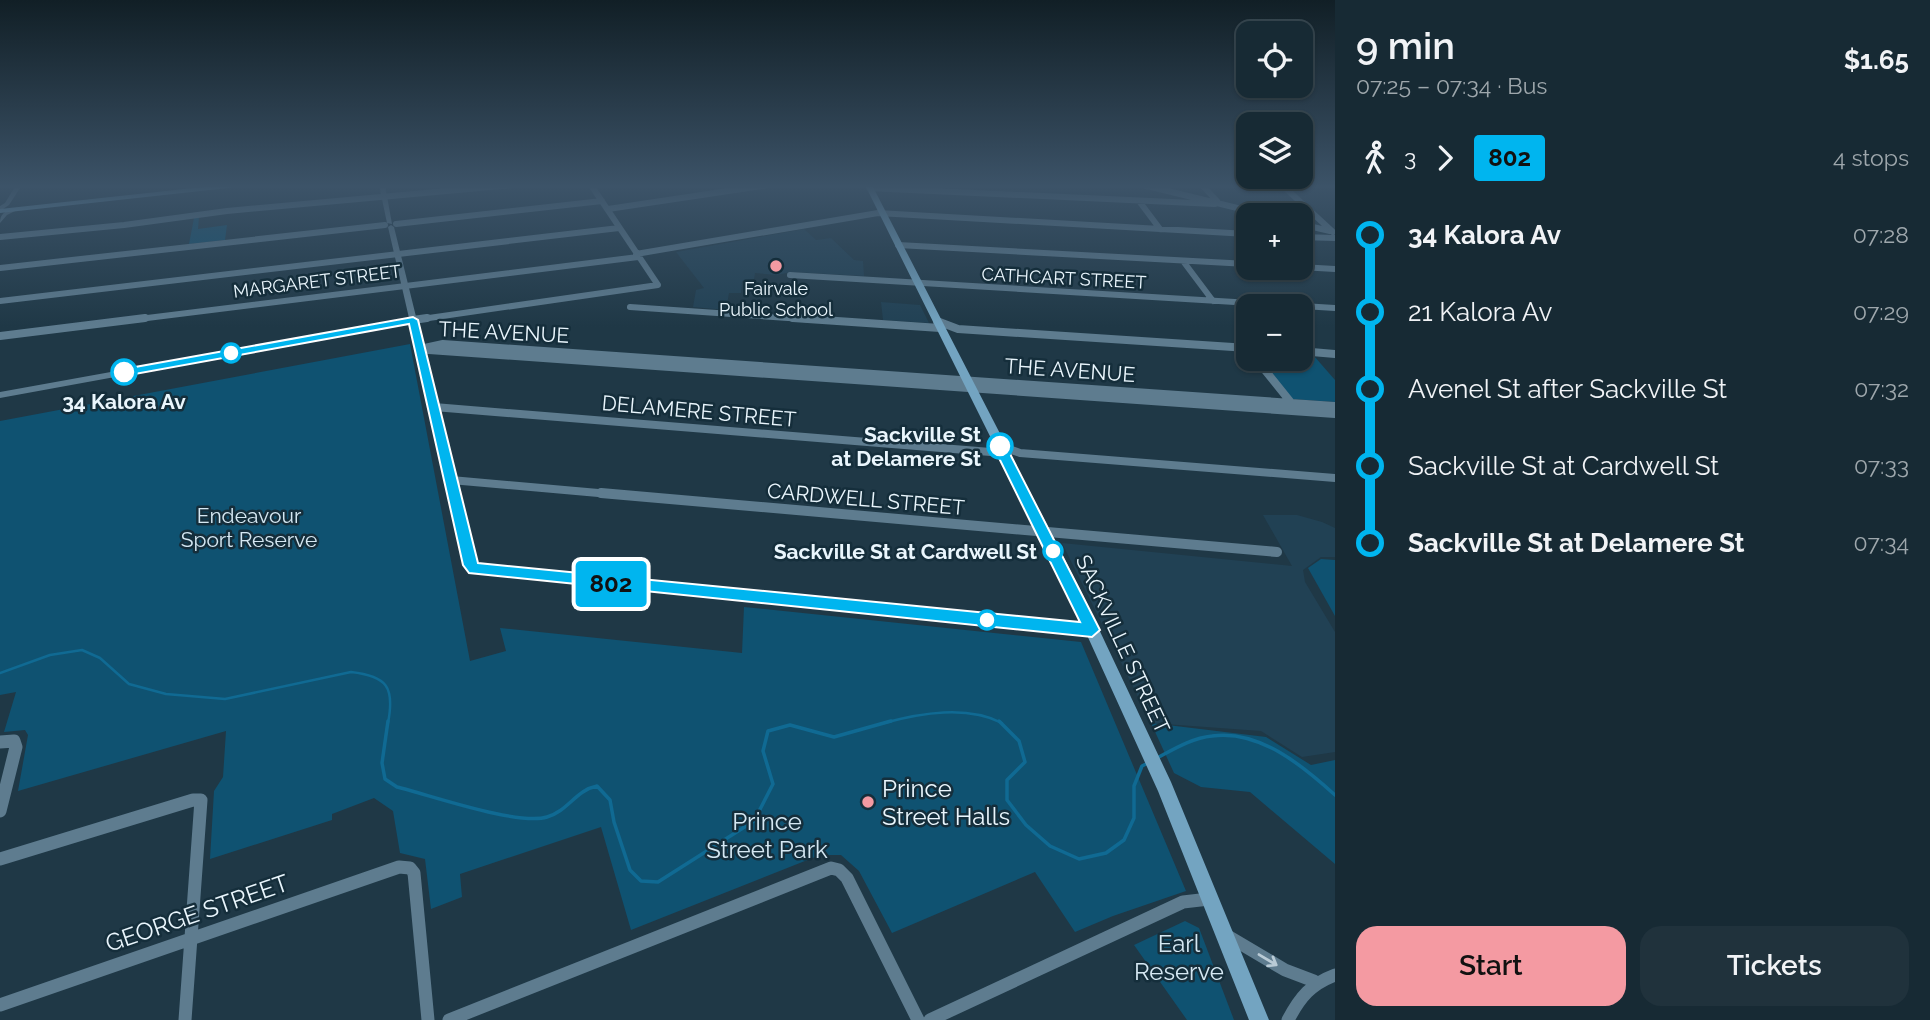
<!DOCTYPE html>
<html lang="en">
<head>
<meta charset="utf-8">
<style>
	:root { --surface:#172a34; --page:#20323c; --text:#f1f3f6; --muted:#9ea7ac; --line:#36464f; --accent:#f49aa2 }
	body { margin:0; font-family:Raleway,sans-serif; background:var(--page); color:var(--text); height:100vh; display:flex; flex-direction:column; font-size:26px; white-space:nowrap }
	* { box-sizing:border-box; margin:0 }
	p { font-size:23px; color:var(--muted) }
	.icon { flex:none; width:38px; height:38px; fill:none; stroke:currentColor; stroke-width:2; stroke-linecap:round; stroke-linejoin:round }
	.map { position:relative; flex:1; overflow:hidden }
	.sheet { display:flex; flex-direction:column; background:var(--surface); width:595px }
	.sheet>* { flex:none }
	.badge { padding:0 14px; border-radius:5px; font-size:24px; line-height:46px }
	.tools { position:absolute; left:1236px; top:21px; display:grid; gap:14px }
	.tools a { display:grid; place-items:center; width:77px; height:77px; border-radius:14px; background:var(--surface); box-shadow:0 2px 5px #0004,0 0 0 2px var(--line); font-size:35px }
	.map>.badge { position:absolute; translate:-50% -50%; box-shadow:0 0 0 4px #fff }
	.legs { display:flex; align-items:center; gap:10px; height:77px; padding:0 21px; font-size:23px }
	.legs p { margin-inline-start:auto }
	.head { display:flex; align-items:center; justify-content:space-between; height:119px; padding:0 21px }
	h1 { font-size:38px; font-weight:600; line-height:52px }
	.primary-button { display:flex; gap:14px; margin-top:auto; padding:14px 21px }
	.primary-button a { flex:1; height:80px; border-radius:21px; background:var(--accent); color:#111; font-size:28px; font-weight:600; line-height:80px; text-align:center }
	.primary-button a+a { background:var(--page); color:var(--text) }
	ul { padding:0 21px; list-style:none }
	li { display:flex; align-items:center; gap:24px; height:77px; font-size:26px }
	li i { display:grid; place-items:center; width:10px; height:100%; margin:0 9px; background:currentColor }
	li i::after { content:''; width:18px; height:18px; margin:-9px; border:5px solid; border-radius:50%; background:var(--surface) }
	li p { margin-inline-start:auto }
	li:first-child i { background:linear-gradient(#0000 50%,currentColor 0) }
	li:last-child i { background:linear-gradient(currentColor 50%,#0000 0) }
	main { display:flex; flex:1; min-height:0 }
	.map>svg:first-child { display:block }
	.built { fill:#214154 }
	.green { fill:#0f5271 }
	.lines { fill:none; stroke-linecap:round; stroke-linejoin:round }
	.stream-far1 { stroke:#106a93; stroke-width:2.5 }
	.stream { stroke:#106a93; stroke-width:3.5 }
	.minor-far3 { stroke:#5e7c8f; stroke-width:6 }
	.minor-far2 { stroke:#5e7c8f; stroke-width:8 }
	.minor-far1 { stroke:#5e7c8f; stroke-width:10 }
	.minor { stroke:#5e7c8f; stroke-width:13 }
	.tertiary { fill:#5e7c8f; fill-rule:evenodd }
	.secondary { fill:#73a4c1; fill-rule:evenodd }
	.oneway { stroke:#b9cbd6 }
	.line-1 { fill:#00b5ef; stroke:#fff; stroke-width:2 }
	.poi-dot { fill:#f49aa2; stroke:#152e3b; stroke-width:2.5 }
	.stop-1-dot { fill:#fff; stroke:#00b5ef; stroke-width:3.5 }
	.labels { text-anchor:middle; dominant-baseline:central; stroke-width:5; stroke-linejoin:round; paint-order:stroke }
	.far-street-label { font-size:18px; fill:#eaf6fd; stroke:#152e3b }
	.far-poi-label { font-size:18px; fill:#eaf6fd; stroke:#152e3b }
	.street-label { font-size:21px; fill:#eaf6fd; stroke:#152e3b }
	.stop-label { font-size:21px; font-weight:bold; fill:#eaf6fd; stroke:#152e3b; text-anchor:end }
	.park-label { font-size:21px; fill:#d5e8f3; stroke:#152e3b }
	.near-poi-label { font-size:24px; fill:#eaf6fd; stroke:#152e3b; text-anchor:start }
	.near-park-label { font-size:24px; fill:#d5e8f3; stroke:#152e3b }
	.near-street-label { font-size:24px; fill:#eaf6fd; stroke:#152e3b }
</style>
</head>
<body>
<main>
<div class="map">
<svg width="1335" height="1020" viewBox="0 0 1335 1020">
	<rect width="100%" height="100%" fill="#1f3846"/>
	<!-- built -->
	<path class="built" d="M 804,229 L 816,240 L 831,238 L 854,260 L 863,261 L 864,276 L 792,272 L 776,275 L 755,273 L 754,279 L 742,281 L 741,293 L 729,293 L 726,310 L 693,307 L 696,290 L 704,288 L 676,252 Z
		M 881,302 L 920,305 L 929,323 L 883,320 Z
		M 1263,515 L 1297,515 L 1322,522 L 1335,528 L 1335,557 L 1321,557 L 1303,570 L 1305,582 L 1335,632 L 1335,752 L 1302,757 L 1261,731 L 1151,723 L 1062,543 L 1292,566 Z"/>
	<!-- green -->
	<path class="green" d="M 199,217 L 198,229 L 227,225 L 225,240 L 189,244 L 194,218 Z
		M 410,344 L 470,661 L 506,651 L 500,628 L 742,653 L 744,607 L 1081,642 L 1186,891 L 1113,916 L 1075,932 L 1035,872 L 892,933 L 859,871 L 841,855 L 820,855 L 631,930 L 601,827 L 460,874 L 462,897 L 431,909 L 425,859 L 400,853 L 393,811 L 374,798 L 332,814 L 332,820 L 210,859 L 214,791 L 223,777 L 226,731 L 18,791 L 28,735 L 25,730 L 4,732 L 16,692 L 0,695 L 0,421 Z
		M 1300,355 L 1314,356 L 1335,380 L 1335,402 L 1292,399 L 1260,359 L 1300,359 Z
		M 1321,559 L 1335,560 L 1335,616 L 1308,568 Z
		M 1151,723 L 1266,737 L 1311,765 L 1335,760 L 1335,864 L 1250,792 L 1201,787 L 1174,773 Z
		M 1185,921 L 1199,928 L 1234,1020 L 1187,1020 L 1134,945 Z"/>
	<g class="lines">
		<!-- stream-far1 -->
		<path class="stream-far1" d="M 0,673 L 50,655 L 82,650 L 100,658 L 129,684 L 166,694 L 225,699 L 351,672 C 387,676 395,687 388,723
			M 884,723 C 921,713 967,705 1002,723"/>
		<!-- stream -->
		<path class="stream" d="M 388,721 L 382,763 L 385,779 L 397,787 C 430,795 518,826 547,817 C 568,811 576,790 597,786 L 610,800 L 614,822 L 630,870 L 641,881 L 658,882 L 754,821 L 773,784 L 763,751 L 768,731 L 790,725 L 834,737 L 891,721
			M 999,721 L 1019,741 L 1025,762 L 1007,780 L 1007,800 L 1026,825 L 1050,846 L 1079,859 L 1106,853 L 1124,840 L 1134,818 L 1134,786 L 1142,766 L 1148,763
			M 1157,758 C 1174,749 1192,738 1212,736 C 1259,729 1303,766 1335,795"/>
		<!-- minor-far3 -->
		<path class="minor-far3" d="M 1143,185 L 1266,215
			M 1282,185 L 1333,232
			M 869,188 L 1215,204 L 1217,201 L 1202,185
			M 1139,201 L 1160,229
			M 608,209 L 768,185
			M 396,224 L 602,201
			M 1300,224 L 1330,231
			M 0,237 L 124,225 L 227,211 L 512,185
			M 1300,237 L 1335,238
			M 898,245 L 1248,264
			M 636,254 L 878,213 L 1248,234
			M 1183,261 L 1213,301
			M 1300,267 L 1335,269
			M 0,268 L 385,225
			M 790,275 L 1335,308
			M 0,301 L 619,228
			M 630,307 L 818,320
			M 131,320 L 638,257
			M 415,320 L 658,285 L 591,185"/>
		<!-- minor-far2 -->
		<path class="minor-far2" d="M 793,318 L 940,328
			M 413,320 L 427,318
			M 937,321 L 958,329 L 1248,348
			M 0,336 L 145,318
			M 420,349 L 443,344 L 1335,406
			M 429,350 L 1335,414
			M 1300,351 L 1335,354
			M 1256,359 L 1293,405
			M 434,407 L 1003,453
			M 1000,446 L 1020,453 L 1335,478
			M 451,480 L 621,495"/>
		<!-- minor-far1 -->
		<path class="minor-far1" d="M 601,493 L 1277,552"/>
		<!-- minor -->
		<path class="minor" d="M 0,742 L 14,741 L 16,747 L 0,811
			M 0,859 L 193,800 L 201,800 L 185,1020
			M 1226,935 L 1285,970 L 1314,981
			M 0,1005 L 399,867 L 410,868 L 414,873 L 428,1020
			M 449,1020 L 831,868 L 839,870 L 847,878 L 918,1020
			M 930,1020 L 1183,902 L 1209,899
			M 1288,1020 C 1300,997 1311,984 1335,975"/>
		<!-- tertiary -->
		<path class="tertiary" d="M 16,185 L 22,185 L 9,205 L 0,211 L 0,206 L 5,203 Z
			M 379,185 L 385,185 L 392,224 L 387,223 Z
			M 14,208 L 19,209 L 7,215 L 0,223 C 0,213 5,212 14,208 Z
			M 391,225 L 394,227 L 477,565 L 1092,625 L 1096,626 L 1098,630 L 1096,634 L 1092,635 L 470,572 L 465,565 L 410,323 L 0,398 L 0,392 L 409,318 L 388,227 Z"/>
		<!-- secondary -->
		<path class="secondary" d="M 221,185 L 241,185 L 237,187 L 0,213 L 0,209 Z
			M 865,185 L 872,185 L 1080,589 L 1171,782 L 1269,1020 L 1249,1020 L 1158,791 L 1066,589 Z"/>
	</g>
	<!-- one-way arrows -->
	<defs><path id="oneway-shaft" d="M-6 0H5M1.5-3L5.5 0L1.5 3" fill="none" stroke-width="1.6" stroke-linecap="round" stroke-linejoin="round" transform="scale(1.75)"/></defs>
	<use class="oneway" href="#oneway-shaft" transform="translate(1268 960) rotate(31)"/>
	<!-- sky -->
	<linearGradient id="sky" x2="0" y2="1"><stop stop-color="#111f26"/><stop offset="0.57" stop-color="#3c5368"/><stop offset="1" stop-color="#3c5368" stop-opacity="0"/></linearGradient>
	<rect width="1335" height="327" fill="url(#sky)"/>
	<!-- line-1 -->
	<path class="line-1" d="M 413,317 L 418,320 L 478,563 L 1080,622 L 993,446 L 1000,442 L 1006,446 L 1100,630 L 1092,637 L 469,573 L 463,565 L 409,324 L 124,376 L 119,372 L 124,369 Z"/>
	<!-- markers -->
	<g class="poi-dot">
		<circle cx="776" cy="266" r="7"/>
		<circle cx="868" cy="802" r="7"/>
	</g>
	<g class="stop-1-dot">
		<circle cx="231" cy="353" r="9"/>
		<circle cx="124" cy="372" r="12"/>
		<circle cx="1000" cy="446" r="12"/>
		<circle cx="1053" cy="551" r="9"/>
		<circle cx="987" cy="620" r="9"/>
	</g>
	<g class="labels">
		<!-- far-street labels -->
		<g class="far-street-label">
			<text transform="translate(1064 278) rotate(3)">CATHCART STREET</text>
			<text transform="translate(317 281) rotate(-7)">MARGARET STREET</text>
		</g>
		<!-- far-poi labels -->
		<g class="far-poi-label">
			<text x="776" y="288">Fairvale<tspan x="776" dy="21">Public School</tspan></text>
		</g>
		<!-- street labels -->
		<g class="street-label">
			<text transform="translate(504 332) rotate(3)">THE AVENUE</text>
			<text transform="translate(1070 370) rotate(4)">THE AVENUE</text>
			<text transform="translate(699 411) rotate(5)">DELAMERE STREET</text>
			<text transform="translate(866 499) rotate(5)">CARDWELL STREET</text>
			<text transform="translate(1123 644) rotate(65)">SACKVILLE STREET</text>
		</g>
		<!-- stop labels -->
		<g class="stop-label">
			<text x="124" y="401" text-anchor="middle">34 Kalora Av</text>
			<text x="981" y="434">Sackville St<tspan x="981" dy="24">at Delamere St</tspan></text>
			<text x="1037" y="551">Sackville St at Cardwell St</text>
		</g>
		<!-- park labels -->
		<g class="park-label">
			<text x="249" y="515">Endeavour<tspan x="249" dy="24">Sport Reserve</tspan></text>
		</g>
		<!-- near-poi labels -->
		<g class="near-poi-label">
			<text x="882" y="788">Prince<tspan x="882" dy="28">Street Halls</tspan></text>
		</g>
		<!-- near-park labels -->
		<g class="near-park-label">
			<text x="767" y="821">Prince<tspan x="767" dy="28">Street Park</tspan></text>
			<text x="1179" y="943">Earl<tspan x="1179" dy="28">Reserve</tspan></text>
		</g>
		<!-- near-street labels -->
		<g class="near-street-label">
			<text transform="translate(197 913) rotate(-19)">GEORGE STREET</text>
		</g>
	</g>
</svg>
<div class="tools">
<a><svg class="icon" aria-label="locate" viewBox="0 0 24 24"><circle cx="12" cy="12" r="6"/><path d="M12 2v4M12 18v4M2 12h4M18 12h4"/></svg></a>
<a><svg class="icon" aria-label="layers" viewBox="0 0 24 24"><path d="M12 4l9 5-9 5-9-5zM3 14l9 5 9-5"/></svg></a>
<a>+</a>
<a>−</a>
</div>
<b class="badge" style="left:611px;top:584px;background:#00b5ef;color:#111">802</b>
</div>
<section class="sheet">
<div class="head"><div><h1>9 min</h1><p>07:25 – 07:34 · Bus</p></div><b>$1.65</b></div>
<div class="legs"><svg class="icon" aria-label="walk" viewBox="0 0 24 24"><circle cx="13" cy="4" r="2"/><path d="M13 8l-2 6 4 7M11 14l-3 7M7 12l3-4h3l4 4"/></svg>3<svg class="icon" aria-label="forward" viewBox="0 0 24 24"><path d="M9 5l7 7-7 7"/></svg><b class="badge" style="background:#00b5ef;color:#111">802</b><p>4 stops</p></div>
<ul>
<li><i style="color:#00b5ef"></i><b>34 Kalora Av</b><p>07:28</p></li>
<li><i style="color:#00b5ef"></i><span>21 Kalora Av</span><p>07:29</p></li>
<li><i style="color:#00b5ef"></i><span>Avenel St after Sackville St</span><p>07:32</p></li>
<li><i style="color:#00b5ef"></i><span>Sackville St at Cardwell St</span><p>07:33</p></li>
<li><i style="color:#00b5ef"></i><b>Sackville St at Delamere St</b><p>07:34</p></li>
</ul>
<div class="primary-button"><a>Start</a><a>Tickets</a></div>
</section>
</main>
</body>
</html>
